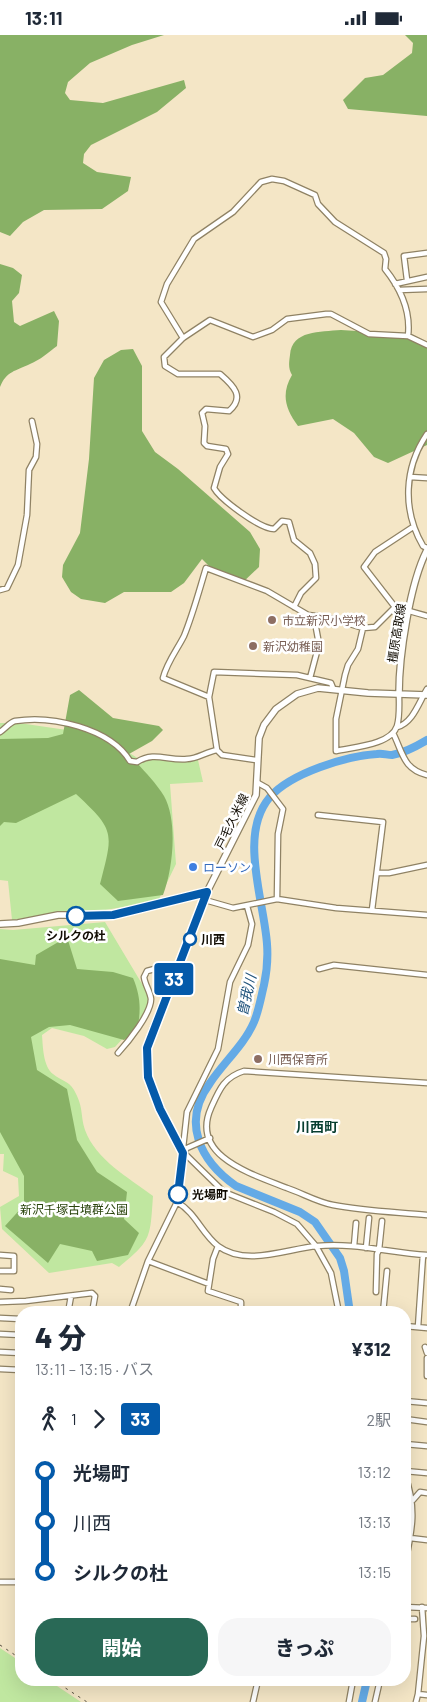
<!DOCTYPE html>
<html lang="ja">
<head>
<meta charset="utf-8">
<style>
	:root { --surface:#fff; --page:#f6f6f7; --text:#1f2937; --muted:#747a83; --accent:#296956 }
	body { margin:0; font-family:Barlow,"Noto Sans JP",sans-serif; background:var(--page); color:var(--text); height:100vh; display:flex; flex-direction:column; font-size:19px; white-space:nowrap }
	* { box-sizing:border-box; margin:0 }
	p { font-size:16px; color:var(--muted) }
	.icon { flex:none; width:28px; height:28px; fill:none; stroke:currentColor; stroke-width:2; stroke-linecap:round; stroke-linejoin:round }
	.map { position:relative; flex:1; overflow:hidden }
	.drawer { position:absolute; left:15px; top:1271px; width:396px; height:380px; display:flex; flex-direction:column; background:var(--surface); border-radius:20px; box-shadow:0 5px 20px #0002 }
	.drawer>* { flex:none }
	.badge { padding:0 10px; border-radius:4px; font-size:18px; line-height:32px }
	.map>.badge { position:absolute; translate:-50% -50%; box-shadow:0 0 0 2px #fff }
	.legs { display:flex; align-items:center; gap:8px; height:55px; padding:0 20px; font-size:16px }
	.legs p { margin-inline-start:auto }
	.head { display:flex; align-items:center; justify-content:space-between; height:85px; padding:0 20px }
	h1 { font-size:28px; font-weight:800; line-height:38px }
	.primary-button { display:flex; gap:10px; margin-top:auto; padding:10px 20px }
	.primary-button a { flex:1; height:58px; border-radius:20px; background:var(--accent); color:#fff; font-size:20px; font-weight:800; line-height:58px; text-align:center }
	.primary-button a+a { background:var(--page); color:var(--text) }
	ul { padding:0 20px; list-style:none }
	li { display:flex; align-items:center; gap:18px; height:50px; font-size:19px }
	li i { display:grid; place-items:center; width:8px; height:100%; margin:0 6px; background:currentColor }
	li i::after { content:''; width:12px; height:12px; margin:-6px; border:4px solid; border-radius:50%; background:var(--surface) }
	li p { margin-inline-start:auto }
	li:first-child i { background:linear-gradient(#0000 50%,currentColor 0) }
	li:last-child i { background:linear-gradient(currentColor 50%,#0000 0) }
	.status { display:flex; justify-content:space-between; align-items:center; height:35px; padding:0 25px; background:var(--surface); direction:ltr }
	.status svg { height:14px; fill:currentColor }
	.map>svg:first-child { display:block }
	.green { fill:#c0e7a0 }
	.forest { fill:#88b165 }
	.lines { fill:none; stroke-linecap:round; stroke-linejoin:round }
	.river { stroke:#64aae6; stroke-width:8 }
	.minor-casing { stroke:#8f8264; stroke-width:7 }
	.major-casing { stroke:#8f8264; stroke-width:8 }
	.minor { stroke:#fff; stroke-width:4.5 }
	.major { stroke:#fff; stroke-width:5.5 }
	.rail { stroke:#595141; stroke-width:1; stroke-dasharray:2.5 5; stroke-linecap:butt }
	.line-1-casing { stroke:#fff; stroke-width:11 }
	.line-1 { stroke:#045aaa; stroke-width:8 }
	.education-dot { fill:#8d6e63; stroke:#fff; stroke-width:2 }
	.shop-dot { fill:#3f7fe0; stroke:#fff; stroke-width:2 }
	.stop-1-dot { fill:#fff; stroke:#045aaa; stroke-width:2.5 }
	.labels { text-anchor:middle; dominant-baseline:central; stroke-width:5; stroke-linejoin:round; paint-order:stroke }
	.education-label { font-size:12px; fill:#785e54; stroke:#fff; text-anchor:start }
	.street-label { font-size:12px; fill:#110c03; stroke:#fff }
	.shop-label { font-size:12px; fill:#366cbe; stroke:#fff; text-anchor:start }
	.stop-label { font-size:12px; font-weight:bold; fill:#110c03; stroke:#fff; text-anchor:start }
	.park-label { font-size:12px; fill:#2a440d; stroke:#fff }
	.water-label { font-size:14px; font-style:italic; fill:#22547c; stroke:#fff }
	.neighbourhood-label { font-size:14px; font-weight:bold; fill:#073e30; stroke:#fff }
</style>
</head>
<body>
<div class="status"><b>13:11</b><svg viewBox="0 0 49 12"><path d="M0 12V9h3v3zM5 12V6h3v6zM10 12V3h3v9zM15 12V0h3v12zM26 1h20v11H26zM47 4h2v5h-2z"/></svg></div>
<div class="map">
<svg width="427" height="1667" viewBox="0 0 427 1667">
	<rect width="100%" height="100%" fill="#f4e6c6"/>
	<!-- green -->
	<path class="green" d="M 0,688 L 19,688 L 101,700 L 139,724 L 151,722 L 198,725 L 203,747 L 170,749 L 176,829 L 158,866 L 88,878 L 68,876 L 12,885 L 8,846 L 0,845 Z
		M 105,887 L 151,964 L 147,977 L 115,1012 L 107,1014 L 84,1001 L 52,993 L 42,1000 C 43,1012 43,1031 53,1039 C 61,1046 68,1045 74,1055 C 84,1073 80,1079 85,1095 C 96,1125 128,1142 153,1161 C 150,1203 152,1205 119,1232 L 112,1228 L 49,1238 L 2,1194 L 0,1172 L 19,1161 L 18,1143 L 3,1136 L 4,1119 L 0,1119 L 0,894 L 13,895 Z
		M 0,1613 L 21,1627 L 21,1645 L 48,1645 L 81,1667 L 0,1667 Z"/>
	<!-- forest -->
	<path class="forest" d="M 0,0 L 164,0 L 132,10 L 90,28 L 68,47 L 65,58 L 70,65 L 103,68 L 184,45 L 186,53 L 157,77 L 91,110 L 84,119 L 83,128 L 97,137 L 131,142 L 128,156 L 102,174 L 44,175 L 23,187 L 10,201 L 0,197 Z
		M 405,0 L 427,0 L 427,81 L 348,74 L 343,65 L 365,43 L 383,40 L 412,18 L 413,8 Z
		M 0,229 L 13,233 L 22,240 L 19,258 L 12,266 L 14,287 L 20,291 L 54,276 L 59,286 L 57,311 C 49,317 40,325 30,329 C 16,336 6,336 0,352 Z
		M 341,295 L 404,299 L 415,306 L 427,307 L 427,410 L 388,428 L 374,422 L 354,398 L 333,384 L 298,391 C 285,373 281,359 292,340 C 288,333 289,328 290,320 C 292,295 320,297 341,295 Z
		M 133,314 L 142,331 L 142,396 L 155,417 L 178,434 L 250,497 L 260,514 L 259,532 L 241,549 L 219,541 L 202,524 L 184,548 L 171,557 L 124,557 L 105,568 L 81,564 L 71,557 L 62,542 L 63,530 L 80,498 L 89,424 L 94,343 L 104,325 L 121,315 Z
		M 79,655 L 113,683 L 159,691 L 163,695 L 152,706 L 129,719 C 140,732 155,746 164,761 C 178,786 173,834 163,860 L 118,866 L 100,849 C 113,798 116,796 76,759 L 16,788 L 4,787 L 0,791 L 0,704 L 48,703 L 63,699 L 70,660 Z
		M 67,902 L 77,934 L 113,937 L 133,943 C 141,962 141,976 137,996 L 124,1005 L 70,990 L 49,992 L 31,1002 L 37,1035 L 67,1054 L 77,1105 L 97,1137 L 127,1157 L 124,1184 L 139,1198 L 128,1220 L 97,1226 L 92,1216 L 60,1209 L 48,1228 L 5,1191 L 24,1170 L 24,1141 L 0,1097 L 0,924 L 35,930 L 36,920 Z"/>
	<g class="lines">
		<!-- river -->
		<path class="river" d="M 350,1278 L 344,1236 L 340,1223 L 315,1187 L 300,1177 L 236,1151 C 200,1126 181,1087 210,1048 C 224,1027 244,1010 254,987 C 259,975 261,962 264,950 C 267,936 268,922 267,909 C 264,865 238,799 270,762 C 291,738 346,721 377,719 C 382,718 387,720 392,720 C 404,718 417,711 427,705
			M 362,1667 L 367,1645"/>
		<!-- minor casing -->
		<g class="minor-casing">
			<path id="minor" d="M 407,245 L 404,221 L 427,218
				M 395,249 L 427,242
				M 399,255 L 427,254
				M 183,303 L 161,267 L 167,249 L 194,204 L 233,177 L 261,147 L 272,144 L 284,146 L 315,160 L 318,169 L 335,187 L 384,218 L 386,224 L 385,234 C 401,254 411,276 408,301
				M 427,399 C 404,433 402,475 423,511 L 427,513
				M 410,442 L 427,443
				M 413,492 L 375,517 L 364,532 L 395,572 L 427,581
				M 0,555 L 7,553 L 18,530 L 27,480 L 29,435 L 36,422 L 37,409 L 32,386
				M 294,572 L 301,558 L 316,543 L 315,529 L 310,518 L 294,505 L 289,487 L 282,486 L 274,494 C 260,494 220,464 214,453 L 220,432 L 228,419 L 226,414 L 207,411 L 204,408 L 205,391 L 202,378 L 206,374 L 229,376 C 245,362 234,351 220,339 L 178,339 L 165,331 L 164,322 L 183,303 L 210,285 L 253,302 L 272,295 L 287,284 L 326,279 L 331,279 L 369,299 L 408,301 L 427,310
				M 363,593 L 358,614 L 348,630 L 345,640 L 336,684 L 336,716 C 353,712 391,710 397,691 C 400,681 399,669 399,659
				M 310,643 L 319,609 L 314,582
				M 209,662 L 163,643 C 167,627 177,615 184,601 C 193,579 199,556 206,533 L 267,556 L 308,580 L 330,583 L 363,593 L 375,592 L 395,572
				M 397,692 C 413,688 419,667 427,654
				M 0,697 C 5,694 10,687 15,686 C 51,680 110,693 130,726 L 137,727 C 154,716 168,726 187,724 C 197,724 206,717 217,715
				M 393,698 C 403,718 403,734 427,740
				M 256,725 L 222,720 L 217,715 L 209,662 L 214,637 L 297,640 L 331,648 L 333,653
				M 258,748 L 267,753 L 283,774 L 278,799 L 277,864
				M 318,780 L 383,787 L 372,875
				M 377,838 L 389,838 L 427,830
				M 207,857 L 152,995 L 147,1013 L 148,1042 L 178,1112 L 224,1157 L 274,1177 L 297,1189 L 316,1211 L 331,1238 L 339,1278
				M 205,865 L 233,873 L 277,864 L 336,873 L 427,880
				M 319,934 L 334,930 L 427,940
				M 118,1018 C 128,1007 151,979 151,964 C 150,956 145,950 144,942 L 147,936 L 162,932 L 176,938
				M 427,1048 L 244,1036 C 224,1042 219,1055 211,1073 C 189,1122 255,1140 287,1153 C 302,1158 317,1167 333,1170 C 363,1176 396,1177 427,1180
				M 184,1117 L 187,1113 L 210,1103
				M 177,1167 C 196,1178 202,1199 218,1211 C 246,1232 286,1214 317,1211 C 354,1207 390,1218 427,1220
				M 218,1211 L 213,1224 L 208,1256 L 241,1267 L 241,1278
				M 354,1211 L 356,1188
				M 366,1213 L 369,1183
				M 0,1220 L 14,1221 L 14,1236 L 0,1236
				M 148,1226 L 209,1249
				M 0,1254 L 11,1255
				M 376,1257 L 377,1219 L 379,1215 L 382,1186
				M 0,1267 L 26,1266 L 92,1258 L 95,1261 L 92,1278
				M 68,1278 L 71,1261
				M 130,1278 L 148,1226 L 177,1167 L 187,1077 L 218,1014 L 230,947 L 248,910 L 252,889 L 247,871
				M 383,1278 L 387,1236
				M 0,1283 L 21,1284
				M 405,1291 L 427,1293
				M 418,1292 L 423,1220
				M 0,1299 L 21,1300
				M 425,1312 L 427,1318
				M 0,1317 L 21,1318
				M 427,1323 L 427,1341
				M 0,1334 L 21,1335
				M 405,1366 L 427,1368
				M 405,1384 L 427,1387
				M 405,1409 L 427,1411
				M 405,1436 L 427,1438
				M 405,1440 C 417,1474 412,1495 405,1529
				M 413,1465 L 420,1457 L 427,1458
				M 410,1503 L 427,1505
				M 0,1547 L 21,1547
				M 405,1572 L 427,1573
				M 422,1572 L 424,1601 L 418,1659 L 427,1660
				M 405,1584 L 415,1584
				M 253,1667 L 258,1645
				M 349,1667 L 353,1645
				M 375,1667 L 380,1645
				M 416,1667 L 418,1659"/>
		</g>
		<!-- major casing -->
		<g class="major-casing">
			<path id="major" d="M 399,659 C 399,620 410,548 427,515
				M 0,889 L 18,888 L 58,880 L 113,880 L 207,857 L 256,760 L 259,703 L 264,690 L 276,674 L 297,659 L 318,653 L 368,658 L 427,660"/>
		</g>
		<!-- minor -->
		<use href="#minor" class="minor"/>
		<!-- major -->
		<use href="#major" class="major"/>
		<!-- rail -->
		<path class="rail" d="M 0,1610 L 21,1624
			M 53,1645 L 87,1667"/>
	</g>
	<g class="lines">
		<!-- line-1 casing -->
		<g class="line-1-casing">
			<path id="line-1" d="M 76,881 L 113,880 L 207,857 L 147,1013 L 148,1042 L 160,1074 L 183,1118 L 178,1159"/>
		</g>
		<!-- line-1 -->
		<use href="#line-1" class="line-1"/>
	</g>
	<!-- markers -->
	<g class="education-dot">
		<circle cx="272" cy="585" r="5"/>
		<circle cx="253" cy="611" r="5"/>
		<circle cx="258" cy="1024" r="5"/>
	</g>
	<circle class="shop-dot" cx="193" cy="832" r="5"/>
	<g class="stop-1-dot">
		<circle cx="76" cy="881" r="9"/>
		<circle cx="190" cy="904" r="6"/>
		<circle cx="178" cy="1159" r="9"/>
	</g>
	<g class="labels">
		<!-- education labels -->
		<g class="education-label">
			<text x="282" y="585">市立新沢小学校</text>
			<text x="263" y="611">新沢幼稚園</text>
			<text x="268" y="1024">川西保育所</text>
		</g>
		<!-- street labels -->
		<g class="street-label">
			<text transform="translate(396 598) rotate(-81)">橿原高取線</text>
			<text transform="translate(231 786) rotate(-64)">戸毛久米線</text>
		</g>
		<!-- shop labels -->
		<g class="shop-label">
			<text x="203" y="832">ローソン</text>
		</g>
		<!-- stop labels -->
		<g class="stop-label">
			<text x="76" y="900" text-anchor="middle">シルクの杜</text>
			<text x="201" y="904">川西</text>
			<text x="192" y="1159">光場町</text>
		</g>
		<!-- park labels -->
		<g class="park-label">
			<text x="74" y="1174">新沢千塚古墳群公園</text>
		</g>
		<!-- water labels -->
		<g class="water-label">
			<text transform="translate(246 960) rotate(-77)">曽我川</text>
		</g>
		<!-- neighbourhood labels -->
		<g class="neighbourhood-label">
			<text x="317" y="1091">川西町</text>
		</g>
	</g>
</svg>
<b class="badge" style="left:174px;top:944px;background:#045aaa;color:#fff">33</b>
<section class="drawer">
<div class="head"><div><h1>4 分</h1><p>13:11 – 13:15 · バス</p></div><b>¥312</b></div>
<div class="legs"><svg class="icon" aria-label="walk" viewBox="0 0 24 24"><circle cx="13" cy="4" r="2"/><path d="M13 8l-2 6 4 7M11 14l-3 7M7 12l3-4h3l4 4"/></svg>1<svg class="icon" aria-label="forward" viewBox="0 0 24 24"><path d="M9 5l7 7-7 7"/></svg><b class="badge" style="background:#045aaa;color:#fff">33</b><p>2駅</p></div>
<ul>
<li><i style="color:#045aaa"></i><b>光場町</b><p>13:12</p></li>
<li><i style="color:#045aaa"></i><span>川西</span><p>13:13</p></li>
<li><i style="color:#045aaa"></i><b>シルクの杜</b><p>13:15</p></li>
</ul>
<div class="primary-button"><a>開始</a><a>きっぷ</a></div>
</section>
</div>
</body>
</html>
